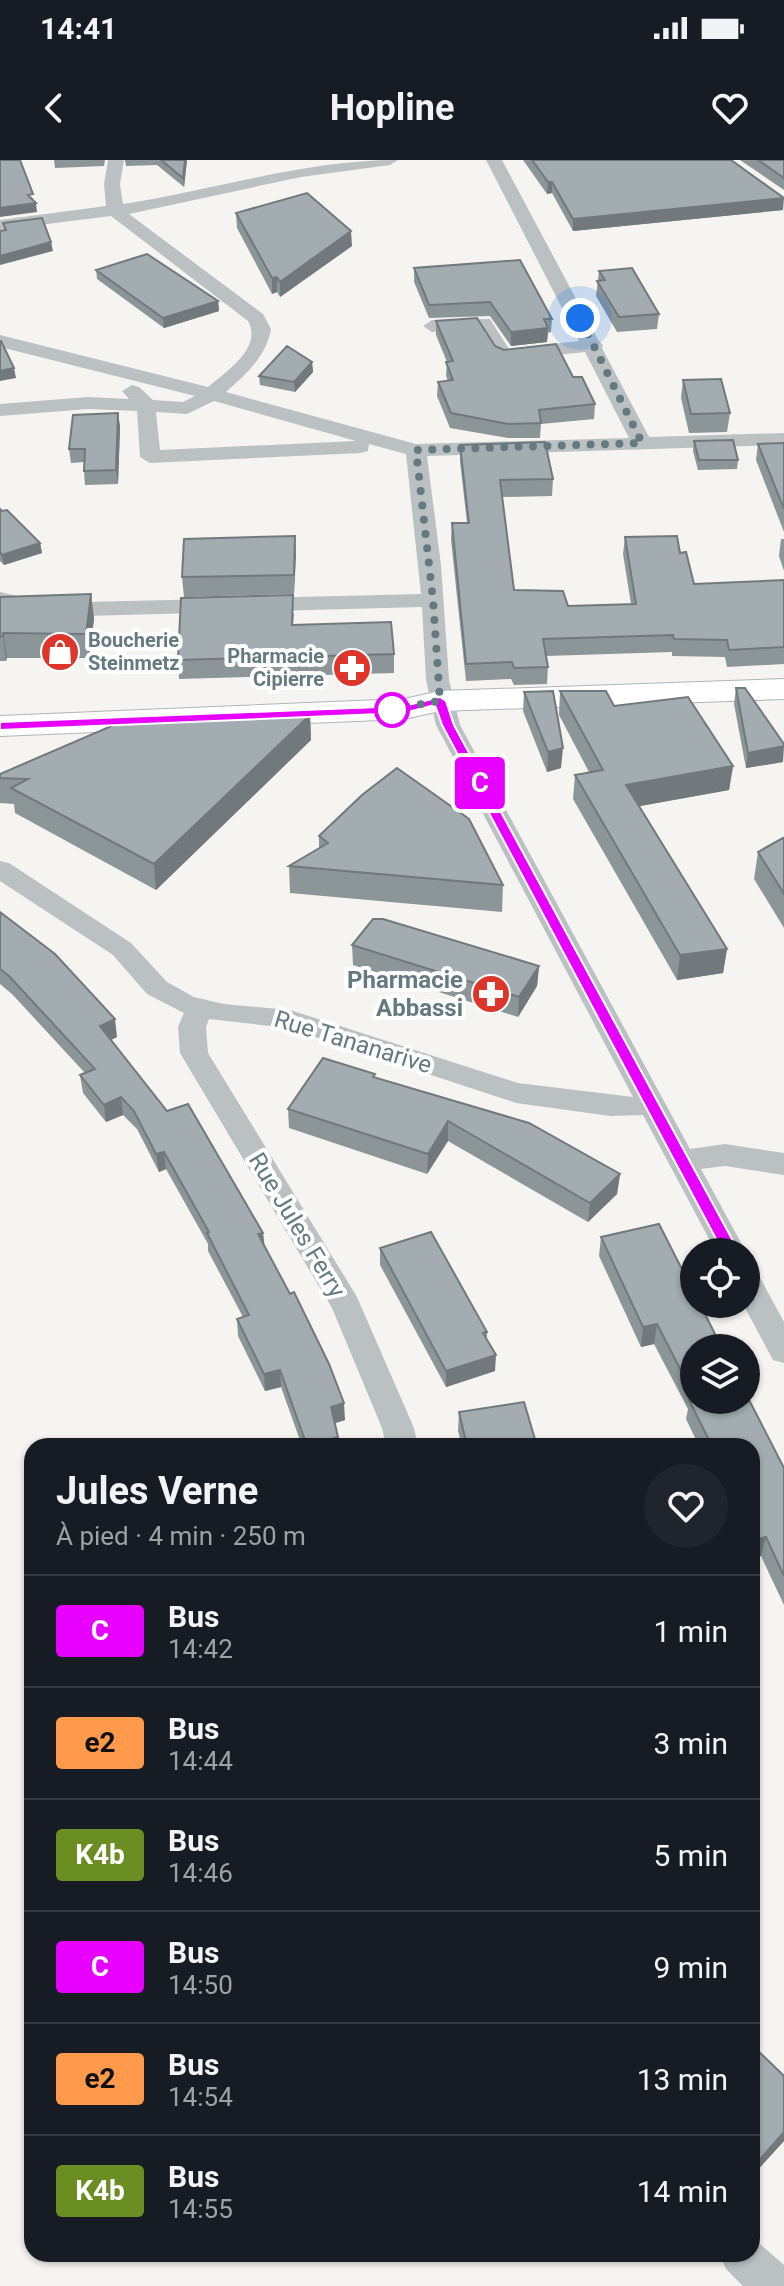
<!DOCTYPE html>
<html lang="fr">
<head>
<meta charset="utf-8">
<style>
	:root { --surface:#171b24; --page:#20242c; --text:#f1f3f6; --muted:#9ea1a6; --line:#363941 }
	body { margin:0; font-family:Roboto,sans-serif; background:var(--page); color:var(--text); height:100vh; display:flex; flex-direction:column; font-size:30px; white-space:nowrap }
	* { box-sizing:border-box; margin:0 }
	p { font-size:26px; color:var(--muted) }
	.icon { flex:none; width:44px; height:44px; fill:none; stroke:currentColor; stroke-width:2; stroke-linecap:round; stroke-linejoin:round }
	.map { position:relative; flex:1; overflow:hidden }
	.side { position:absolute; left:24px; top:1278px; width:736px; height:824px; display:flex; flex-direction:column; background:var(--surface); border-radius:24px; box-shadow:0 2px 6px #0004 }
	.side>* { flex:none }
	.badge { padding:0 16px; border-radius:6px; font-size:28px; line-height:52px }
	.fabs { position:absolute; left:680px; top:1078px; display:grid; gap:16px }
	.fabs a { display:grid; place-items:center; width:80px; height:80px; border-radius:50%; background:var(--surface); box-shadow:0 2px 6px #0004; font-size:40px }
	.you { position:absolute; width:40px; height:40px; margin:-20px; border:6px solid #fff; border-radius:50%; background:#1a73e8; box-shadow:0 0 0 12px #1a73e833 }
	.map>.badge { position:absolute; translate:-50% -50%; box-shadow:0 0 0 4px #fff }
	.round { display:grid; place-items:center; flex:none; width:84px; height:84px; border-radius:42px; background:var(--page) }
	.overview { display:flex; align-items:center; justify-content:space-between; height:136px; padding:0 32px }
	h1 { font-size:38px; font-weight:700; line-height:60px }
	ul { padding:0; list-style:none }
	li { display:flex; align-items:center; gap:24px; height:112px; padding:0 32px; border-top:2px solid var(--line) }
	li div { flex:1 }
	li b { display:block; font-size:30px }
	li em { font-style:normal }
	li .badge { min-width:88px; font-weight:700; text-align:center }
	.status { display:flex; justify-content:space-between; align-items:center; height:56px; padding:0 40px; background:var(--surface); direction:ltr }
	.status svg { height:22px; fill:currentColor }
	header { display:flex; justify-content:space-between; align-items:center; height:104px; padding:0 32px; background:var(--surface); font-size:36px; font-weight:700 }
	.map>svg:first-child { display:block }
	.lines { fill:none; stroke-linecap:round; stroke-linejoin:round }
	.secondary-casing { stroke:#aeb5b8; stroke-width:2 }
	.minor { fill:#bbc1c3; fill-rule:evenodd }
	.secondary { fill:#fff; fill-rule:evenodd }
	.wall { fill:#8c9598 }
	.shaded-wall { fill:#72797c }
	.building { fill:#a3adb1; stroke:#72797c; stroke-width:2 }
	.line { fill:#e700ff; stroke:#fff; stroke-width:2 }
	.walk { stroke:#657981; stroke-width:8; stroke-dasharray:0 14.4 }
	.stop-dot { fill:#fff; stroke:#e700ff; stroke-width:4 }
	.labels { text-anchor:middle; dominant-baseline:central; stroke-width:8; stroke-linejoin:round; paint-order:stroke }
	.far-poi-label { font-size:20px; font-weight:bold; fill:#657981; stroke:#fff; text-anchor:start }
	.poi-label { font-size:24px; font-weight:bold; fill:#657981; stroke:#fff; text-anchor:end }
	.street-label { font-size:24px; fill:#657981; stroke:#fff }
</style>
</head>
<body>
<div class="status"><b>14:41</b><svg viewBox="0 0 49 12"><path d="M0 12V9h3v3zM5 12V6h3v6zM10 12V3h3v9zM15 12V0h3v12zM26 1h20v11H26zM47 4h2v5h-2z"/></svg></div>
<header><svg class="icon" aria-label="back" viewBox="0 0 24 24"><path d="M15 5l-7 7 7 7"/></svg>Hopline<svg class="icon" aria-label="heart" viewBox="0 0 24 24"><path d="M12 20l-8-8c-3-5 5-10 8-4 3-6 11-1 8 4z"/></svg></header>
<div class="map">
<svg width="784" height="2126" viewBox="0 0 784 2126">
	<rect width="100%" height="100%" fill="#f5f4f1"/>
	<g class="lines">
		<!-- secondary casing -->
		<g class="secondary-casing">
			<path id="secondary" d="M 784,519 L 784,539 L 440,551 L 404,559 L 0,576 L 0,556 L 404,539 L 440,531 Z"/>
		</g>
		<!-- minor -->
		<path class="minor" d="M 108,0 L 124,0 L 120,24 L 123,44 C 216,30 303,0 398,0 L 390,5 L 301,17 L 129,54 L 263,154 L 271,169 C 266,197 247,213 226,232 L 416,284 L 629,278 L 585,192 L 504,201 L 497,199 L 478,169 L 432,172 L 423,166 L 432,160 L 490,159 L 509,189 L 579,181 L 486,0 L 502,0 L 598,180 L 603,185 L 602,188 L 649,277 L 784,273 L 784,285 L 427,296 L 441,405 L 449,520 L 460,565 L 690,989 L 725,984 L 784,993 L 784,1015 L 725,1006 L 701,1009 L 746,1092 L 716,1092 L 643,955 L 610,956 L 516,943 L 288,868 L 209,859 L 206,867 L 208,893 L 357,1137 L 414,1268 L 418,1286 L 386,1286 L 382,1268 L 332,1148 L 180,893 L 178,867 L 184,853 L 147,834 L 113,795 L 0,721 L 0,701 L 9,703 L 131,783 L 167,822 L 194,837 L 224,844 L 290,850 L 518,923 L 633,937 L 436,565 L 426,520 L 422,447 L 84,456 L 29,453 L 0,446 L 0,432 L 29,439 L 84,442 L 421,434 L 406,294 L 369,284 L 368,291 L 361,293 L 150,303 L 140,297 L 137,251 L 88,249 L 0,256 L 0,244 L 88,237 L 129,239 L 122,231 L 132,225 L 139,227 L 153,240 L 183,242 L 195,236 L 0,187 L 0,175 L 208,227 C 226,212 263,188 248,161 L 111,56 L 0,70 L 0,60 L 106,46 L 104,24 ZM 214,241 L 356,281 L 160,290 L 156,252 L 187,254 Z
			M 746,1108 L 757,1112 L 784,1162 L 784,1203 L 773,1200 L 743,1144 L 746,1144 Z
			M 752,2077 L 784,2105 L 784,2126 L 743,2126 L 726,2109 L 719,2094 L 752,2094 Z"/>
		<!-- secondary -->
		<use href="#secondary" class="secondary"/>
	</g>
	<!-- wall -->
	<path class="wall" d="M 54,0 L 105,0 L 104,6 L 55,8 Z
		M 125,0 L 187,0 L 184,27 L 157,5 L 126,6 Z
		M 523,0 L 731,0 L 783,50 L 573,71 L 552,33 L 547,34 Z
		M 740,0 L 784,0 L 784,30 Z
		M 236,53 L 352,86 L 280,137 L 277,132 L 272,134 L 237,68 Z
		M 414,108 L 552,159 L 551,172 L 548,173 L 547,182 L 511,186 L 490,156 L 429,158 L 414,122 Z
		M 96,110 L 218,141 L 219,151 L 164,168 L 97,119 Z
		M 599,111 L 659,154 L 657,169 L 617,172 L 596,136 Z
		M 436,161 L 495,186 L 573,217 L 595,244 L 594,259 L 541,264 L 540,278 L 508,278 L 450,268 L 437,236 L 438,222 L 448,221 L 446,216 L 447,202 L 436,175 Z
		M 312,202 L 313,212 L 295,232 L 260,225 L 259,216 Z
		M 683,220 L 730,253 L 727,272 L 689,273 L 681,238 Z
		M 118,253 L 120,267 L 118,324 L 85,325 L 84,311 L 84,302 L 71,303 L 69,289 Z
		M 694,281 L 738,300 L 737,309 L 698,310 L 693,291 Z
		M 784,283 L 784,372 L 756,300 L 758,284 Z
		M 460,285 L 553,319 L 552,336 L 502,337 L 514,430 L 568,446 L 631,444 L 623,394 L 625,377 L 680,393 L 694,424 L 784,420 L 784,504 L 727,507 L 725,497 L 672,496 L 672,492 L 546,496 L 548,507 L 547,524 L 514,525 L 511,519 L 466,521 L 451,380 L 452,363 L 467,363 L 460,301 Z
		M 0,349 L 40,383 L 42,393 L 4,405 L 0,401 Z
		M 295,376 L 294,434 L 184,437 L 182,417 Z
		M 781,379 L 784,379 L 784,411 L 779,396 Z
		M 91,434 L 94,459 L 89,498 L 7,498 L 6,501 L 0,501 L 0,437 Z
		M 294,453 L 293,465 L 394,494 L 394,513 L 179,519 L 178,500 Z
		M 736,528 L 783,602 L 746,608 L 734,544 Z
		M 560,531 L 614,546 L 733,606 L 729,630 L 639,646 L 727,789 L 723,813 L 677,820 L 573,639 L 575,615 L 589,612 L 559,555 Z
		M 524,532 L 561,608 L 547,612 L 523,551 Z
		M 310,555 L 311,580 L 156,730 L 15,653 L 14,644 L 0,643 L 0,614 Z
		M 319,676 L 503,725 L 502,752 L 290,733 L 289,706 L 319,688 Z
		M 784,680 L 784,768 L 754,719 L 758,692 Z
		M 0,752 L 117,877 L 111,880 L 263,1073 L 264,1085 L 345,1260 L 335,1263 L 338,1277 L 339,1286 L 302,1286 L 281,1227 L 265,1231 L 238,1176 L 237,1159 L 243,1157 L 208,1091 L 208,1084 L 166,1009 L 159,1012 L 137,969 L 123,955 L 106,962 L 83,933 L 80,915 L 85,913 L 12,834 L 0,824 Z
		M 352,785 L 539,806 L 537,826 L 518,857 L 353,805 Z
		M 375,917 L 620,1014 L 617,1034 L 588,1062 L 448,981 L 427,1014 L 289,968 L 288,949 Z
		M 601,1077 L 694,1188 L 694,1240 L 784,1308 L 784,1445 L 761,1396 L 752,1398 L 752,1286 L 699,1286 L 686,1259 L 688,1249 L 654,1184 L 641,1187 L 599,1096 Z
		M 380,1088 L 487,1172 L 487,1179 L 495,1211 L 446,1227 L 380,1105 Z
		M 459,1252 L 537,1286 L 462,1286 L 458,1271 Z
		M 752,1885 L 784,1916 L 784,1981 L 752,2016 Z"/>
	<!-- shaded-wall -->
	<path class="shaded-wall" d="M 185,0 L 187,0 L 184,27 L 183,18 Z
		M 548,22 L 552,22 L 552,33 L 547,34 Z
		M 784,38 L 783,50 L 573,71 L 573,59 Z
		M 36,43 L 37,52 L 0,57 L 0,48 Z
		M 351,71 L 352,86 L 280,137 L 280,122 Z
		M 51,82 L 53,91 L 0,105 L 0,96 Z
		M 277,117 L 277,132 L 272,134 L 272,118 Z
		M 218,141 L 219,151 L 164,168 L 163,158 Z
		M 548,168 L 547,182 L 511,186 L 511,172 Z
		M 312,202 L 313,212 L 295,232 L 294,222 Z
		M 14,208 L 16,218 L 0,221 L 0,211 Z
		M 118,253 L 120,267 L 118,324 L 116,310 Z
		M 295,376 L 296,395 L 294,434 L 294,415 Z
		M 40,383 L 42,393 L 4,405 L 2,395 Z
		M 91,434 L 94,459 L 89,498 L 86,474 Z
		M 3,473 L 7,498 L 6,501 L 3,476 Z
		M 310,555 L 311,580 L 156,730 L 154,704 Z
		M 784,586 L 783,602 L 746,608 L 748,593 Z
		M 563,588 L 561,608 L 547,612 L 548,592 Z
		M 733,606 L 729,630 L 624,649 L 626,625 Z
		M 727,789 L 723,813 L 677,820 L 680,795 Z
		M 539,806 L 537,826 L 518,857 L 519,837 Z
		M 115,859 L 117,877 L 102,884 L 100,866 Z
		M 121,937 L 123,955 L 106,962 L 104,945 Z
		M 448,961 L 448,981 L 427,1014 L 428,994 Z
		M 164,992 L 166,1009 L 159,1012 L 156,994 Z
		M 620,1014 L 617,1034 L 588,1062 L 590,1043 Z
		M 263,1073 L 265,1090 L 258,1074 Z
		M 657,1164 L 654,1184 L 641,1187 L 643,1167 Z
		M 496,1195 L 495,1211 L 446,1227 L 446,1211 Z
		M 280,1210 L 281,1227 L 265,1231 L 264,1214 Z
		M 344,1243 L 345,1260 L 332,1264 L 331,1247 Z
		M 338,1277 L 339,1286 L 307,1286 Z
		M 766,1377 L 761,1396 L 752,1398 L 753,1380 Z
		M 784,1972 L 784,1981 L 752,2016 L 756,2004 Z"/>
	<!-- building -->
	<path class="building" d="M 0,0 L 20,0 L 33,34 L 28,35 L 36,43 L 0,48 Z
		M 161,0 L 185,0 L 183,18 Z
		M 532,0 L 731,0 L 784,38 L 573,59 L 552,22 L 548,22 Z
		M 758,0 L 784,0 L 784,18 Z
		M 307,33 L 351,71 L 280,122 L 277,117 L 272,118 L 236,53 Z
		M 42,58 L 51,82 L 0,96 L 0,71 L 6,70 L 3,63 Z
		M 147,94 L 218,141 L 163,158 L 96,110 Z
		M 520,100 L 552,159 L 544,159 L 548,168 L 511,172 L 490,142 L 429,145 L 414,108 Z
		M 632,108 L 659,154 L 619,157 L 597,121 L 605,120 L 599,111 Z
		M 477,158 L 495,186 L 504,190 L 556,184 L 573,217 L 582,217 L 595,244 L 539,250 L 541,263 L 508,264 L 451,253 L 438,222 L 453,220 L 446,202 L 453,201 L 436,161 Z
		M 0,181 L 1,181 L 14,208 L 0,211 Z
		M 287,186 L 312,202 L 294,222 L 259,216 Z
		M 721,219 L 730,253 L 691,254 L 683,220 Z
		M 118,253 L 116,310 L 84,311 L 85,289 L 69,289 L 73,255 Z
		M 733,280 L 738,300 L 699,300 L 694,281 Z
		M 545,282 L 553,319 L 500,320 L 514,430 L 563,431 L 568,446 L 636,444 L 625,377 L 677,376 L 680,393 L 686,392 L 694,424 L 784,420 L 784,487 L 729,490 L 727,480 L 674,479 L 673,475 L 543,479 L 548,507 L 514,508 L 512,502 L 466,504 L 452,363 L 469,363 L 460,285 Z
		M 784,283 L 784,349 L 758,284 Z
		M 0,349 L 2,351 L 7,350 L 40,383 L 2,395 L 0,392 Z
		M 295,376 L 294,415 L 182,417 L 184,379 Z
		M 91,434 L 86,474 L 3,473 L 3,476 L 0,477 L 0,437 Z
		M 293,435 L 292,465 L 391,462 L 394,494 L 178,500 L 181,438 Z
		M 736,528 L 745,528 L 784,584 L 784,586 L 748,593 Z
		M 553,531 L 563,588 L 548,592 L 524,532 Z
		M 560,531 L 606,531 L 614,546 L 688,537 L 733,606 L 626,625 L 727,789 L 680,795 L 575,615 L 603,610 Z
		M 310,555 L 154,704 L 11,628 L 28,619 L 0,618 L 0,614 L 116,564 Z
		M 397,608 L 469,659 L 503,725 L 289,706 L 328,683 L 319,676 L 362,635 Z
		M 783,678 L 784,680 L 784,734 L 758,692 Z
		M 0,752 L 55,794 L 115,859 L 100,866 L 167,951 L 188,944 L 263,1073 L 258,1074 L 290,1134 L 294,1132 L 329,1204 L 344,1243 L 331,1247 L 338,1277 L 307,1286 L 280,1210 L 264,1214 L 237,1159 L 249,1155 L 207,1073 L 209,1072 L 164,992 L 156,994 L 134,951 L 121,937 L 104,945 L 80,915 L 95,909 L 9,816 L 0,809 Z
		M 373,759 L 383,759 L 539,806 L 519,837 L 352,785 Z
		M 323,898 L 375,914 L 373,917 L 529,963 L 620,1014 L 590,1043 L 448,961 L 428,994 L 288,949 Z
		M 659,1064 L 694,1133 L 694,1144 L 700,1144 L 722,1188 L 694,1188 L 694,1236 L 657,1164 L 643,1167 L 601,1077 Z
		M 431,1072 L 487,1172 L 483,1173 L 496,1195 L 446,1211 L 380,1088 Z
		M 746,1234 L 784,1308 L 784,1416 L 766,1377 L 753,1380 L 752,1378 L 752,1286 L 706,1286 L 711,1284 L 689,1240 L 694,1239 L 694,1240 L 746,1240 Z
		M 524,1242 L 537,1286 L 467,1286 L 459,1252 Z
		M 752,1885 L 784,1916 L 784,1972 L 756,2004 L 752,2000 Z"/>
	<!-- line -->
	<path class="line" d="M 440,537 L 446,541 L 454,565 L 739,1092 L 737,1096 L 725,1096 L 723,1092 L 442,565 L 435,545 L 404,553 L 0,570 L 0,562 L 404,546 Z"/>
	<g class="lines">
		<!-- walk -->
		<path class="walk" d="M 392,550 L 385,550 L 440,541 L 433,440 L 416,290 L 642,283 L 580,158"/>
	</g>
	<!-- icons -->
	<defs>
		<g id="shop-disc" transform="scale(2)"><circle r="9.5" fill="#dc352a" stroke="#fff"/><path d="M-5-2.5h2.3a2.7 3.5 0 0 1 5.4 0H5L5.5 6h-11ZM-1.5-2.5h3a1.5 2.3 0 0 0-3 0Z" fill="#fff"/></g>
		<g id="pharmacy-disc" transform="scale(2)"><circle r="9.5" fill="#dc352a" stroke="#fff"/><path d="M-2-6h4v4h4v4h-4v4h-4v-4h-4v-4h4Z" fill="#fff"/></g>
	</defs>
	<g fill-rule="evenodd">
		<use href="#shop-disc" x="60" y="492"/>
		<use href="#pharmacy-disc" x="352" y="508"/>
		<use href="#pharmacy-disc" x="491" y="834"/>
	</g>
	<!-- markers -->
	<circle class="stop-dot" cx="392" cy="550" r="16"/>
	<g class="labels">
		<!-- far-poi labels -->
		<g class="far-poi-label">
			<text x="88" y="480">Boucherie<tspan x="88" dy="23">Steinmetz</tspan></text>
			<text x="324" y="496" text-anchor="end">Pharmacie<tspan x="324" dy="23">Cipierre</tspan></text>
		</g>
		<!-- poi labels -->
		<g class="poi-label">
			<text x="463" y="820">Pharmacie<tspan x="463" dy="28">Abbassi</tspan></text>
		</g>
		<!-- street labels -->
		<g class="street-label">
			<text transform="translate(353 882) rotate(17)">Rue Tananarive</text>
			<text transform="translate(297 1065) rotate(59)">Rue Jules Ferry</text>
		</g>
	</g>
</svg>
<div class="fabs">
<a><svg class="icon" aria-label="locate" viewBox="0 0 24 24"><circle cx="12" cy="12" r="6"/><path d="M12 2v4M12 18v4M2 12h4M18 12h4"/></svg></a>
<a><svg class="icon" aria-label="layers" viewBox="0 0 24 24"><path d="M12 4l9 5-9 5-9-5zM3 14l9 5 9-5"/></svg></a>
</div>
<div class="you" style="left:580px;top:158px"></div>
<b class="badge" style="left:480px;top:623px;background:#e700ff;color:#fff">C</b>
<section class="side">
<div class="overview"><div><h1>Jules Verne</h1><p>À pied · 4 min · 250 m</p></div><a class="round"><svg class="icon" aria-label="heart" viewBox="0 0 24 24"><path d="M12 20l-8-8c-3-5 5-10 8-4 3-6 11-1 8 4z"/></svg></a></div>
<ul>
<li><span class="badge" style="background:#e700ff;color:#fff">C</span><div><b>Bus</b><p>14:42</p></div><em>1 min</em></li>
<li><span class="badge" style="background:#ff9a4c;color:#111">e2</span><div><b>Bus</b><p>14:44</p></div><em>3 min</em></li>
<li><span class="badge" style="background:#6b8e23;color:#fff">K4b</span><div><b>Bus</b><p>14:46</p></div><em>5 min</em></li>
<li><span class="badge" style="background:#e700ff;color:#fff">C</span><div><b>Bus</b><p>14:50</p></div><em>9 min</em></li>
<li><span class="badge" style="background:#ff9a4c;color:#111">e2</span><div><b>Bus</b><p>14:54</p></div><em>13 min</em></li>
<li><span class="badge" style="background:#6b8e23;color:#fff">K4b</span><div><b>Bus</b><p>14:55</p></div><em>14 min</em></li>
</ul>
</section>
</div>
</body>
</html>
